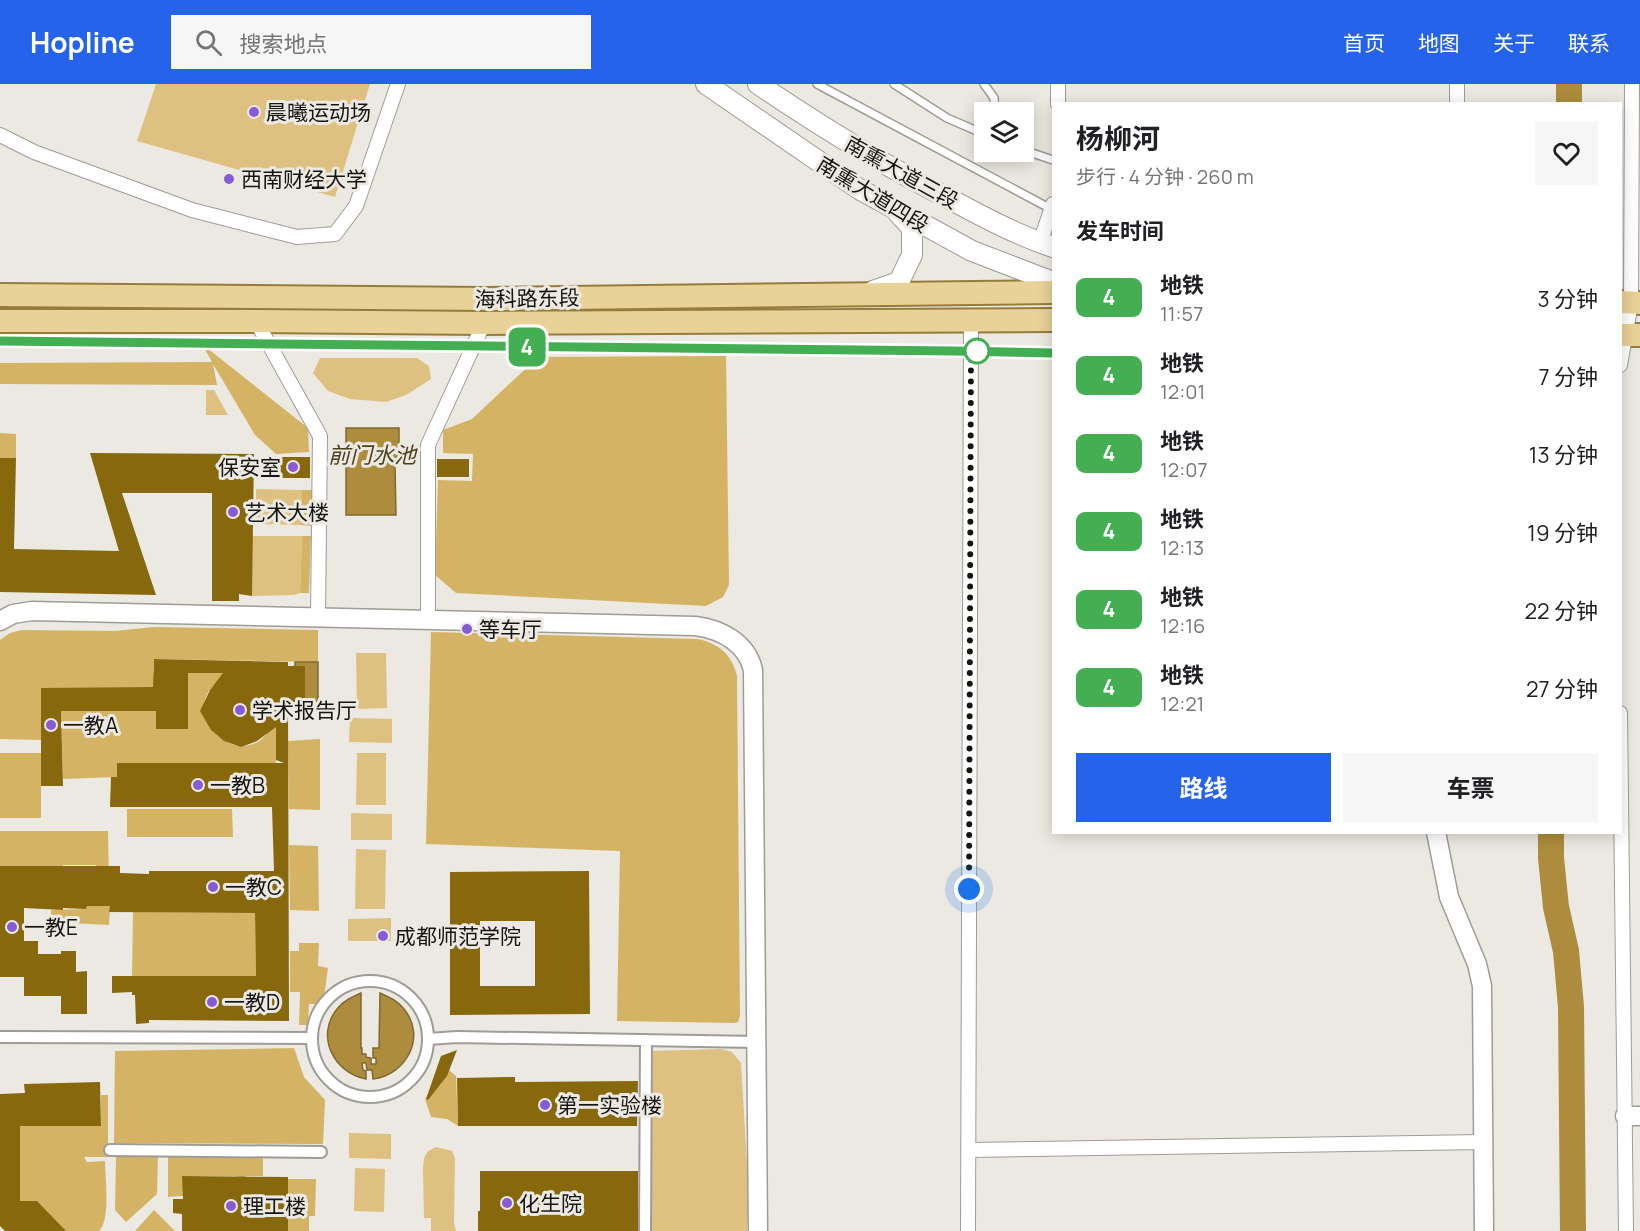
<!DOCTYPE html>
<html lang="zh">
<head>
<meta charset="utf-8">
<style>
	:root { --surface:#fff; --page:#f6f6f6; --text:#202124; --muted:#757577; --accent:#2563eb }
	body { margin:0; font-family:Manrope,"Noto Sans SC",sans-serif; background:var(--page); color:var(--text); height:100vh; display:flex; flex-direction:column; font-size:22px; white-space:nowrap }
	* { box-sizing:border-box; margin:0 }
	p { font-size:20px; color:var(--muted) }
	.icon { flex:none; width:33px; height:33px; fill:none; stroke:currentColor; stroke-width:2; stroke-linecap:round; stroke-linejoin:round }
	.map { position:relative; flex:1; overflow:hidden }
	.details { position:absolute; left:1052px; top:18px; width:570px; height:732px; display:flex; flex-direction:column; background:var(--surface); border-radius:0px; box-shadow:0 3px 15px #0003 }
	.details>* { flex:none }
	.badge { padding:0 12px; border-radius:9px; font-size:21px; line-height:39px }
	.fabs { position:absolute; left:974px; top:18px; display:grid; gap:12px }
	.fabs a { display:grid; place-items:center; width:60px; height:60px; border-radius:0px; background:var(--surface); box-shadow:0 3px 15px #0003; font-size:30px }
	.you { position:absolute; width:30px; height:30px; margin:-15px; border:4px solid #fff; border-radius:50%; background:#1a73e8; box-shadow:0 0 0 9px #1a73e833 }
	.map>.badge { position:absolute; translate:-50% -50%; box-shadow:0 0 0 3px #fff }
	h2 { padding:0 24px; font-size:22px; line-height:54px }
	.round { display:grid; place-items:center; flex:none; width:63px; height:63px; border-radius:0px; background:var(--page) }
	.head { display:flex; align-items:center; justify-content:space-between; height:102px; padding:0 24px }
	h1 { font-size:28px; font-weight:700; line-height:45px }
	.cta { display:flex; gap:12px; margin-top:auto; padding:12px 24px }
	.cta a { flex:1; height:69px; border-radius:0px; background:var(--accent); color:#fff; font-size:24px; font-weight:700; line-height:69px; text-align:center }
	.cta a+a { background:var(--page); color:var(--text) }
	ul { padding:0; list-style:none }
	li { display:flex; align-items:center; gap:18px; height:78px; padding:0 24px }
	li div { flex:1 }
	li b { display:block; font-size:22px }
	li em { font-style:normal }
	li .badge { min-width:66px; font-weight:700; text-align:center }
	header { display:flex; align-items:center; gap:36px; box-sizing:border-box; height:84px; padding:0 30px; background:var(--accent); color:#fff }
	header strong { font-size:28px }
	nav { display:flex; gap:33px; margin-inline-start:auto; font-size:21px }
	.search { width:420px; height:54px; background:var(--page); display:flex; align-items:center; gap:15px; box-sizing:border-box; padding:0 21px; border-radius:0px; color:var(--muted); font-size:22px }
	.map>svg:first-child { display:block }
	.green { fill:#dec180 }
	.forest { fill:#d4b364 }
	.water { fill:#ad8d3d; stroke:#7f6930; stroke-width:1.5 }
	.lines { fill:none; stroke-linecap:round; stroke-linejoin:round }
	.river { stroke:#ad8d3d; stroke-width:26 }
	.building { fill:#87680c; fill-rule:evenodd }
	.service-casing { stroke:#9f9c96; stroke-width:10 }
	.pedestrian-casing { stroke:#9f9c96; stroke-width:14 }
	.minor-casing { stroke:#9f9c96; stroke-width:16 }
	.tertiary-casing { stroke:#9f9c96; stroke-width:21 }
	.secondary-casing { stroke:#9f9c96; stroke-width:22 }
	.primary-casing { stroke:#967c3c; stroke-width:26 }
	.service { stroke:#fff; stroke-width:7 }
	.pedestrian { stroke:#fff; stroke-width:10 }
	.minor { stroke:#fff; stroke-width:14 }
	.tertiary { stroke:#fff; stroke-width:18 }
	.secondary { stroke:#fff; stroke-width:20 }
	.primary { stroke:#e9d298; stroke-width:22 }
	.line-casing { stroke:#fff; stroke-width:14 }
	.line { stroke:#44af52; stroke-width:9 }
	.walk { stroke:#151412; stroke-width:6; stroke-dasharray:0 10.8 }
	.poi-dot { fill:#875bd4; stroke:#ece9e2; stroke-width:2 }
	.stop-dot { fill:#fff; stroke:#44af52; stroke-width:3 }
	.labels { text-anchor:middle; dominant-baseline:central; stroke-width:6; stroke-linejoin:round; paint-order:stroke }
	.poi-label { font-size:21px; fill:#151412; stroke:#ece9e2; text-anchor:start }
	.street-label { font-size:21px; fill:#151412; stroke:#ece9e2 }
	.water-label { font-size:22px; font-style:italic; fill:#4e3f1d; stroke:#ece9e2 }
</style>
</head>
<body>
<header>
<strong>Hopline</strong>
<div class="search"><svg class="icon" aria-label="search" viewBox="0 0 24 24"><circle cx="10" cy="10" r="6"/><path d="M15 15l6 6"/></svg>搜索地点</div>
<nav><a>首页</a><a>地图</a><a>关于</a><a>联系</a></nav>
</header>
<div class="map">
<svg width="1640" height="1147" viewBox="0 0 1640 1147">
	<rect width="100%" height="100%" fill="#ece9e2"/>
	<!-- green -->
	<path class="green" d="M 156,0 L 370,0 L 335,113 L 137,57 Z
		M 320,274 L 417,274 L 429,282 L 431,295 L 406,311 L 386,318 L 350,315 L 328,307 L 313,289 Z
		M 206,306 L 214,306 L 228,331 L 206,331 Z
		M 256,405 L 302,406 L 301,441 L 256,440 Z
		M 252,452 L 302,452 L 300,509 L 294,511 L 252,512 Z
		M 356,569 L 386,569 L 387,624 L 357,625 Z
		M 350,634 L 392,635 L 392,659 L 349,658 Z
		M 357,669 L 386,669 L 386,721 L 356,721 Z
		M 351,729 L 392,730 L 392,756 L 351,756 Z
		M 356,765 L 386,766 L 385,825 L 355,825 Z
		M 391,834 L 391,857 L 348,857 L 348,835 Z
		M 722,965 L 732,968 L 741,979 L 749,1115 L 747,1147 L 651,1147 L 651,967 Z
		M 349,1049 L 391,1050 L 391,1075 L 349,1074 Z
		M 436,1063 L 452,1067 L 455,1074 L 454,1139 L 456,1147 L 431,1147 L 431,1134 L 424,1134 L 423,1084 L 424,1074 L 428,1067 Z
		M 355,1084 L 385,1085 L 384,1128 L 354,1127 Z"/>
	<!-- forest -->
	<path class="forest" d="M 202,260 L 308,344 L 309,368 L 276,370 L 255,351 L 213,280 L 217,301 L 0,300 L 0,279 L 212,278 Z
		M 726,272 L 729,501 L 723,513 L 706,522 L 456,509 L 435,491 L 438,396 L 472,397 L 473,370 L 443,369 L 443,346 L 472,335 L 538,273 Z
		M 0,349 L 16,350 L 16,374 L 0,374 Z
		M 302,406 L 314,406 L 313,442 L 301,441 Z
		M 302,452 L 311,452 L 309,509 L 300,509 Z
		M 154,543 L 318,546 L 318,578 L 154,575 L 153,589 L 239,589 C 231,593 220,595 214,601 C 180,635 241,688 269,647 C 272,642 274,635 276,630 L 276,679 L 117,679 L 117,693 L 63,695 L 61,627 L 156,627 L 156,645 L 188,645 L 188,603 L 41,605 L 41,656 L 0,655 L 0,556 L 10,549 L 22,546 L 115,547 Z
		M 431,548 L 697,555 C 718,559 732,570 737,592 L 740,932 L 738,938 L 734,939 L 617,937 L 620,767 L 426,760 Z
		M 320,655 L 320,726 L 289,725 L 288,657 Z
		M 0,669 L 41,669 L 41,734 L 0,734 Z
		M 127,725 L 232,725 L 233,753 L 127,753 Z
		M 0,747 L 108,747 L 109,799 L 97,799 L 96,781 L 63,781 L 63,804 L 0,782 Z
		M 289,761 L 318,762 L 319,827 L 290,826 Z
		M 87,822 L 110,822 L 109,841 L 51,838 L 51,826 L 86,825 Z
		M 133,828 L 255,829 L 256,892 L 132,892 Z
		M 299,859 L 319,859 L 318,882 L 328,884 L 323,920 L 309,920 L 308,941 L 299,941 L 300,908 L 290,908 L 290,867 L 299,867 Z
		M 294,964 L 304,993 L 325,1016 L 323,1060 L 114,1059 L 115,967 Z
		M 449,986 L 456,992 L 458,1042 L 447,1035 L 431,1033 L 425,1015 L 441,1000 Z
		M 101,1011 L 108,1011 L 108,1073 L 84,1073 L 87,1078 L 105,1077 C 105,1095 111,1135 99,1147 L 66,1147 L 20,1117 L 20,1042 L 101,1042 Z
		M 116,1071 L 158,1072 L 157,1110 L 126,1138 L 115,1126 Z
		M 263,1072 L 263,1092 L 246,1092 L 237,1098 L 236,1092 L 183,1092 L 183,1112 L 168,1113 L 168,1073 Z
		M 288,1095 L 316,1095 L 315,1132 L 309,1132 L 309,1147 L 288,1147 Z
		M 154,1126 L 175,1147 L 135,1147 Z"/>
	<!-- water -->
	<path class="water" d="M 346,344 L 399,344 L 399,364 L 395,381 L 396,431 L 346,431 Z
		M 295,578 L 318,578 L 318,617 L 310,618 L 310,627 L 295,627 Z
		M 361,909 L 361,964 L 362,964 L 362,970 L 366,970 L 366,973 L 371,974 L 371,980 L 376,980 L 376,974 L 373,974 L 373,964 L 379,964 L 380,909 C 389,913 398,917 404,925 C 427,953 406,991 373,995 L 372,986 L 367,986 L 366,979 L 362,979 L 363,986 L 366,987 L 366,995 C 334,989 315,952 337,925 C 343,917 352,913 361,909 Z"/>
	<g class="lines">
		<!-- river -->
		<path class="river" d="M 1569,20 L 1569,0
			M 1551,748 L 1551,774 L 1556,823 L 1566,867 L 1571,923 L 1573,1147"/>
	</g>
	<!-- building -->
	<path class="building" d="M 90,369 L 254,370 L 252,512 L 239,510 L 239,517 L 212,517 L 212,409 L 122,409 L 156,511 L 0,508 L 0,374 L 16,374 L 14,465 L 119,467 Z
		M 276,373 L 310,373 L 310,394 L 276,394 Z
		M 437,375 L 469,375 L 469,393 L 437,393 Z
		M 154,575 L 288,578 L 288,582 L 305,582 L 305,618 L 288,618 L 289,937 L 149,936 L 149,939 L 136,940 L 135,911 L 132,911 L 132,908 L 112,909 L 112,892 L 256,892 L 255,829 L 109,828 L 110,822 L 87,822 L 86,825 L 63,824 L 63,826 L 24,824 L 24,857 L 38,857 L 38,870 L 61,870 L 61,867 L 76,867 L 76,888 L 87,887 L 87,930 L 61,930 L 61,912 L 24,912 L 24,893 L 0,893 L 0,782 L 120,782 L 120,789 L 149,790 L 149,787 L 274,787 L 272,723 L 110,723 L 111,693 L 117,693 L 117,679 L 284,679 L 276,676 L 276,643 L 257,657 L 241,663 L 224,657 L 211,646 L 200,627 L 210,606 L 223,589 L 188,589 L 188,645 L 156,645 L 156,627 L 61,627 L 63,702 L 41,702 L 41,604 L 153,603 Z
		M 589,787 L 590,930 L 450,931 L 450,788 ZM 480,837 L 535,837 L 535,902 L 480,902 Z
		M 457,966 L 447,992 L 428,1016 L 426,1015 L 441,972 Z
		M 515,993 L 515,998 L 638,997 L 637,1042 L 458,1042 L 457,994 Z
		M 100,998 L 101,1042 L 20,1042 L 20,1117 L 37,1117 L 66,1147 L 5,1147 L 0,1142 L 0,1010 L 25,1009 L 24,1000 Z
		M 480,1087 L 638,1087 L 638,1147 L 478,1147 L 478,1127 L 480,1127 Z
		M 182,1092 L 288,1093 L 288,1147 L 182,1147 L 182,1130 L 173,1129 L 173,1115 L 183,1115 Z"/>
	<g class="lines">
		<!-- service casing -->
		<g class="service-casing">
			<path id="service" d="M 817,0 L 1053,126
				M 894,0 L 947,34 L 984,50
				M 984,0 L 994,14 L 995,28
				M 1023,66 L 1053,76"/>
		</g>
		<!-- pedestrian casing -->
		<g class="pedestrian-casing">
			<path id="pedestrian" d="M312 955a58 58 0 1 1 116 0a58 58 0 1 1-116 0Z
				M 0,953 L 312,954
				M 428,955 L 457,953 L 757,958
				M 110,1066 L 321,1068
				M 645,1147 L 646,956"/>
		</g>
		<!-- minor casing -->
		<g class="minor-casing">
			<path id="minor" d="M 1058,0 L 1058,20
				M 1457,20 L 1457,0
				M 0,51 L 34,68 L 192,126 L 297,153 L 335,150 L 356,122 L 398,0
				M 1040,159 L 1053,120
				M 256,237 L 320,352 L 318,533
				M 1620,281 L 1631,219 L 1632,0
				M 428,535 L 428,361 L 484,239
				M 1620,629 L 1626,1147
				M 968,1066 L 1483,1058
				M 968,1147 L 971,236"/>
		</g>
		<!-- tertiary casing -->
		<g class="tertiary-casing">
			<path id="tertiary" d="M 0,537 L 13,530 L 32,527 L 695,542 C 721,545 747,559 753,586 L 758,1147
				M 1436,748 L 1449,813 L 1477,880 L 1482,902 L 1484,1147
				M 1625,1032 L 1640,1032"/>
		</g>
		<!-- secondary casing -->
		<g class="secondary-casing">
			<path id="secondary" d="M 706,0 L 859,105 L 972,167 L 1053,198
				M 758,0 C 820,42 883,81 950,115 C 983,133 1017,151 1053,163
				M 873,207 L 899,198 L 912,171 L 912,144 L 898,129"/>
		</g>
		<!-- primary casing -->
		<g class="primary-casing">
			<path id="primary" d="M 0,211 L 486,215 L 1053,208
				M 1620,218 L 1640,219
				M 0,237 L 256,237 L 484,239 L 1053,236
				M 1620,251 L 1640,251"/>
		</g>
		<!-- service -->
		<use href="#service" class="service"/>
		<!-- pedestrian -->
		<use href="#pedestrian" class="pedestrian"/>
		<!-- minor -->
		<use href="#minor" class="minor"/>
		<!-- tertiary -->
		<use href="#tertiary" class="tertiary"/>
		<!-- secondary -->
		<use href="#secondary" class="secondary"/>
		<!-- primary -->
		<use href="#primary" class="primary"/>
	</g>
	<g class="lines">
		<!-- line casing -->
		<g class="line-casing">
			<path id="line" d="M 0,257 L 953,267 L 1053,269"/>
		</g>
		<!-- line -->
		<use href="#line" class="line"/>
		<!-- walk -->
		<path class="walk" d="M 969,805 L 971,260 L 977,267"/>
	</g>
	<!-- markers -->
	<g class="poi-dot">
		<circle cx="254" cy="28" r="6"/>
		<circle cx="229" cy="95" r="6"/>
		<circle cx="293" cy="383" r="6"/>
		<circle cx="233" cy="428" r="6"/>
		<circle cx="467" cy="545" r="6"/>
		<circle cx="240" cy="626" r="6"/>
		<circle cx="51" cy="641" r="6"/>
		<circle cx="198" cy="701" r="6"/>
		<circle cx="213" cy="803" r="6"/>
		<circle cx="12" cy="843" r="6"/>
		<circle cx="383" cy="852" r="6"/>
		<circle cx="212" cy="918" r="6"/>
		<circle cx="545" cy="1021" r="6"/>
		<circle cx="507" cy="1119" r="6"/>
		<circle cx="231" cy="1122" r="6"/>
	</g>
	<circle class="stop-dot" cx="977" cy="267" r="12"/>
	<g class="labels">
		<!-- poi labels -->
		<g class="poi-label">
			<text x="266" y="28">晨曦运动场</text>
			<text x="241" y="95">西南财经大学</text>
			<text x="281" y="383" text-anchor="end">保安室</text>
			<text x="245" y="428">艺术大楼</text>
			<text x="479" y="545">等车厅</text>
			<text x="252" y="626">学术报告厅</text>
			<text x="63" y="641">一教A</text>
			<text x="210" y="701">一教B</text>
			<text x="225" y="803">一教C</text>
			<text x="24" y="843">一教E</text>
			<text x="395" y="852">成都师范学院</text>
			<text x="224" y="918">一教D</text>
			<text x="557" y="1021">第一实验楼</text>
			<text x="519" y="1119">化生院</text>
			<text x="243" y="1122">理工楼</text>
		</g>
		<!-- street labels -->
		<g class="street-label">
			<text transform="translate(902 88) rotate(29)">南熏大道三段</text>
			<text transform="translate(873 110) rotate(31)">南熏大道四段</text>
			<text transform="translate(527 214) rotate(-1)">海科路东段</text>
		</g>
		<!-- water labels -->
		<g class="water-label">
			<text x="372" y="371">前门水池</text>
		</g>
	</g>
</svg>
<div class="fabs">
<a><svg class="icon" aria-label="layers" viewBox="0 0 24 24"><path d="M12 4l9 5-9 5-9-5zM3 14l9 5 9-5"/></svg></a>
</div>
<div class="you" style="left:969px;top:805px"></div>
<b class="badge" style="left:527px;top:263px;background:#44af52;color:#fff">4</b>
<section class="details">
<div class="head"><div><h1>杨柳河</h1><p>步行 · 4 分钟 · 260 m</p></div><a class="round"><svg class="icon" aria-label="heart" viewBox="0 0 24 24"><path d="M12 20l-8-8c-3-5 5-10 8-4 3-6 11-1 8 4z"/></svg></a></div>
<h2>发车时间</h2>
<ul>
<li><span class="badge" style="background:#44af52;color:#fff">4</span><div><b>地铁</b><p>11:57</p></div><em>3 分钟</em></li>
<li><span class="badge" style="background:#44af52;color:#fff">4</span><div><b>地铁</b><p>12:01</p></div><em>7 分钟</em></li>
<li><span class="badge" style="background:#44af52;color:#fff">4</span><div><b>地铁</b><p>12:07</p></div><em>13 分钟</em></li>
<li><span class="badge" style="background:#44af52;color:#fff">4</span><div><b>地铁</b><p>12:13</p></div><em>19 分钟</em></li>
<li><span class="badge" style="background:#44af52;color:#fff">4</span><div><b>地铁</b><p>12:16</p></div><em>22 分钟</em></li>
<li><span class="badge" style="background:#44af52;color:#fff">4</span><div><b>地铁</b><p>12:21</p></div><em>27 分钟</em></li>
</ul>
<div class="cta"><a>路线</a><a>车票</a></div>
</section>
</div>
</body>
</html>
